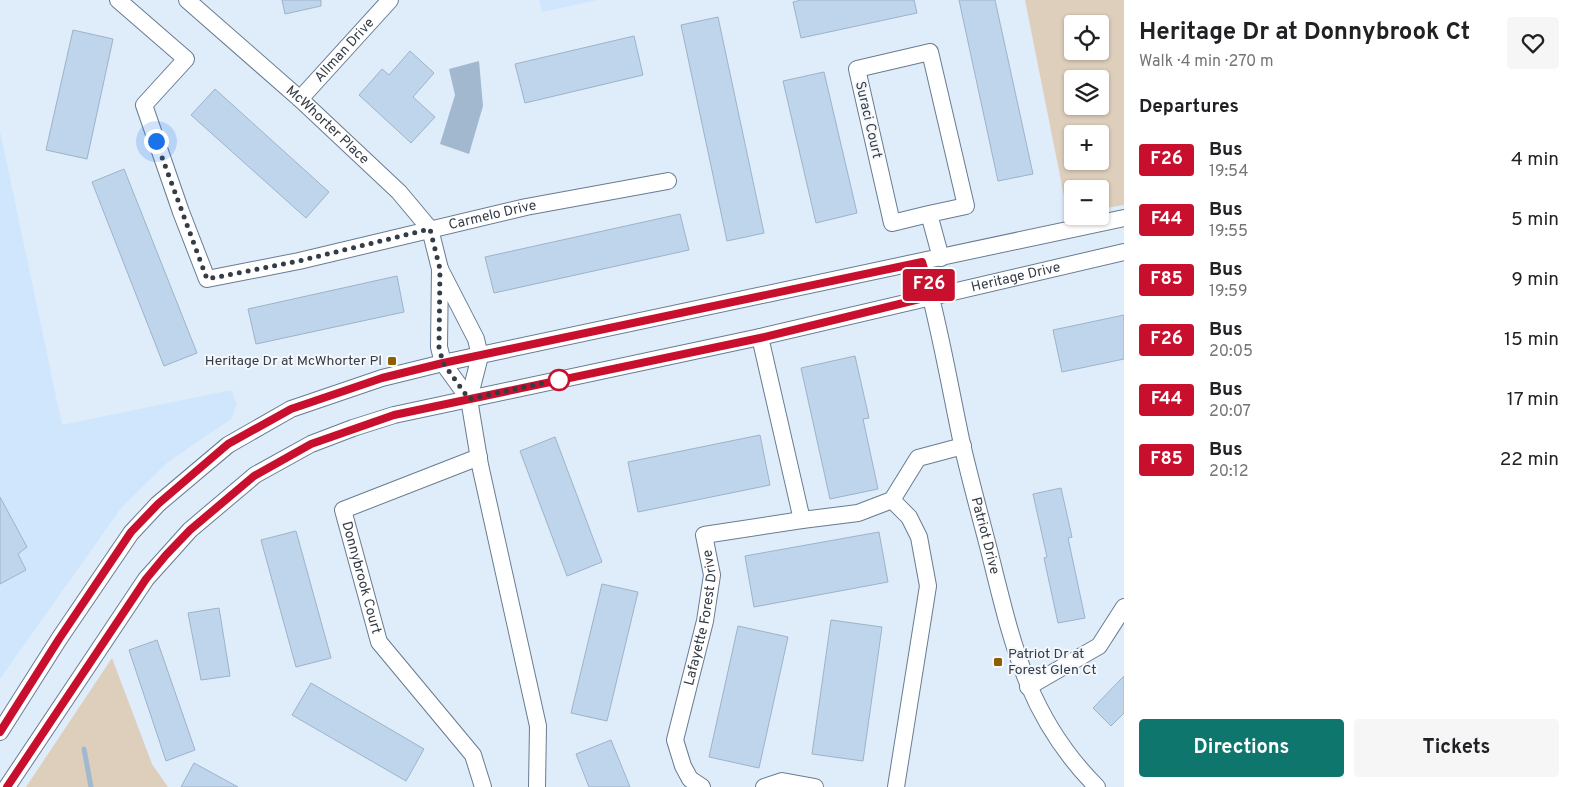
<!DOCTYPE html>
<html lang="en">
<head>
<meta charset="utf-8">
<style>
	:root { --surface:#fff; --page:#f6f6f6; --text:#202124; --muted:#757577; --accent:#0f766e }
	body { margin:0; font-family:Overpass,sans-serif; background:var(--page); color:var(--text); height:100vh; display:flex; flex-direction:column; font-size:19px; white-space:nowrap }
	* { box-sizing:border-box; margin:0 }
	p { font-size:16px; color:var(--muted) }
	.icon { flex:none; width:28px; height:28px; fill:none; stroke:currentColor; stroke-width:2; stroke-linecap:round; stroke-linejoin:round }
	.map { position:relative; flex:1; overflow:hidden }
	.sheet { display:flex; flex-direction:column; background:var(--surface); width:450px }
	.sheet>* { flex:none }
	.badge { padding:0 10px; border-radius:4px; font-size:18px; line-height:32px }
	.fabs { position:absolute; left:1064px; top:15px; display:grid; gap:10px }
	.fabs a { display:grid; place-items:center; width:45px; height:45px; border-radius:5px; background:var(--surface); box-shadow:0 1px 4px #0004; font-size:25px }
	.you { position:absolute; width:25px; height:25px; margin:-12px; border:4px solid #fff; border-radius:50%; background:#1a73e8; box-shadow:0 0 0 8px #1a73e833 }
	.map>.badge { position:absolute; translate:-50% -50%; box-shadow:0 0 0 2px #fff }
	h2 { padding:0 15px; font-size:19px; line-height:45px }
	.round { display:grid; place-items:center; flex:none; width:52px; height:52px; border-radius:5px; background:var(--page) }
	.summary { display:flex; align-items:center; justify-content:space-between; height:85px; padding:0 15px }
	h1 { font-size:24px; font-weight:700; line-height:38px }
	.button { display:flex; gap:10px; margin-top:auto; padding:10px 15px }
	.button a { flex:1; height:58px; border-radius:5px; background:var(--accent); color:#fff; font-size:20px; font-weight:700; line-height:58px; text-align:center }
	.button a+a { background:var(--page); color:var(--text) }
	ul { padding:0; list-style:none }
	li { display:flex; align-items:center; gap:15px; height:60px; padding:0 15px }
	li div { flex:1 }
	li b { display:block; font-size:19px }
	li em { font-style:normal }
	li .badge { min-width:55px; font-weight:700; text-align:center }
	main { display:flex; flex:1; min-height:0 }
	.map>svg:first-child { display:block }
	.built { fill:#d0e6fd }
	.green { fill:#decfbc; fill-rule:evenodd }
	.water { fill:#a1b8cf }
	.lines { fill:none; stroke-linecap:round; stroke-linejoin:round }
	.stream { stroke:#a1b8cf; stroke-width:5 }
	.building { fill:#bfd5ec; stroke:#9db3c9 }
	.minor-casing { stroke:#687c91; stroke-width:18 }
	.minor { stroke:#fff; stroke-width:16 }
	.line-casing { stroke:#fff; stroke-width:11 }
	.line { stroke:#c8102e; stroke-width:8 }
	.walk { stroke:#343c46; stroke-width:5; stroke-dasharray:0 9 }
	.poi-dot { fill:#8d5e05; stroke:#f4f8fd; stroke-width:2 }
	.stop-dot { fill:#fff; stroke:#c8102e; stroke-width:2.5 }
	.labels { text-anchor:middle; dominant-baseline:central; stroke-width:4; stroke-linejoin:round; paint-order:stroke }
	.street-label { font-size:14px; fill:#343c46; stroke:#f4f8fd }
	.poi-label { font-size:14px; fill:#343c46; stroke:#f4f8fd; text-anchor:end }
</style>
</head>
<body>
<main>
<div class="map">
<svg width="1124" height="787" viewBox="0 0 1124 787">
	<rect width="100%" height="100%" fill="#dfecfa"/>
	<!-- built -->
	<path class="built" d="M 539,0 L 598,0 L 542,12 Z
		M 0,131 L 62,425 L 231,390 L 237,404 L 231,419 L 168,462 L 121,508 L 0,679 Z"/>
	<!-- green -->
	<path class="green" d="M 1025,0 L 1124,0 L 1124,205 L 1100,209 L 1100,189 L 1072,189 L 1072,215 L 1068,216 ZM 1072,24 L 1100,24 L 1100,51 L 1072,51 ZM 1072,79 L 1100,79 L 1100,106 L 1072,106 ZM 1072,134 L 1100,134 L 1100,161 L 1072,161 Z
		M 112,658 L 152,764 L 168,787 L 26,787 Z"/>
	<!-- water -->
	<path class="water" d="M 479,61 L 483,106 L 469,154 L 440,144 L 455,95 L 449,69 Z"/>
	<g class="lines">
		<!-- stream -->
		<path class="stream" d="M 84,749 L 91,787"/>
	</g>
	<!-- building -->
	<path class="building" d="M 282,0 L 321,0 L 321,6 L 285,14 Z
		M 801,0 L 914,0 L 917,13 L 801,38 L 793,2 Z
		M 959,0 L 995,0 L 1033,174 L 998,181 Z
		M 718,17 L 764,233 L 727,241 L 681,25 Z
		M 73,30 L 113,39 L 87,159 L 46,150 Z
		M 634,36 L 643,75 L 525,103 L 515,64 Z
		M 410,51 L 434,73 L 413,97 L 435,117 L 411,143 L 359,95 L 382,69 L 389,75 Z
		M 824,72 L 857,213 L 816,223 L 783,81 Z
		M 215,89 L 329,192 L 306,218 L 191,115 Z
		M 124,169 L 197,353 L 164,366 L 92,182 Z
		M 680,214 L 689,250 L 494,293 L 485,257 Z
		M 397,276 L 404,312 L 256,344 L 248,309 Z
		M 1124,315 L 1124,359 L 1062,372 L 1053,330 Z
		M 855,356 L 869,418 L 863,419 L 878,489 L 830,499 L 801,368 Z
		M 760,435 L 770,485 L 638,512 L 628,462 Z
		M 555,437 L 602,562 L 567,576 L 520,451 Z
		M 1061,488 L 1072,537 L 1068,538 L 1085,618 L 1058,623 L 1044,558 L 1047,557 L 1033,494 Z
		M 0,497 L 27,547 L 18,554 L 26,570 L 0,584 Z
		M 296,531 L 331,658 L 296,667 L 261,540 Z
		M 879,532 L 888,582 L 754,607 L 745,556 Z
		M 602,584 L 638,592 L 607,721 L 571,713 Z
		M 219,608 L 230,676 L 201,680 L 188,613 Z
		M 831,620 L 882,627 L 863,761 L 812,754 Z
		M 738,626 L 788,637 L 759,768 L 709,757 Z
		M 157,640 L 195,750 L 166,761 L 129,650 Z
		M 1124,676 L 1124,713 L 1111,726 L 1093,708 Z
		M 311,683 L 424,749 L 406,781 L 292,715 Z
		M 611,740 L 630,787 L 589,787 L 576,754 Z
		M 194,763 L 238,787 L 181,787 Z"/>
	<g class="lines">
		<!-- minor casing -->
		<g class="minor-casing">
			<g id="minor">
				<path id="s1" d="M 118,0 L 186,59 L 144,105 L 181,212 L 207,279 L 299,261 L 526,207 L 668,181"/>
				<path id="s2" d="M 187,0 L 300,99 L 399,192 L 430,229 L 440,269 L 439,347 L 443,363 L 469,399"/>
				<path id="s3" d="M 300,99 L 390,0"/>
				<path d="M 929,214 L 892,223 L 857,69 L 930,52 L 966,206 L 929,214 L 941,258"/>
				<path id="s4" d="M 922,263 C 939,322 949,383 962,444 C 970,479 980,515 989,550 C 1012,642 1027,717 1097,787"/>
				<path d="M 440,269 L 476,339 L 480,356 L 469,399 L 480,465 L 538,726 L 537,787"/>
				<path d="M 760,337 L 802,520 L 858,513 L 892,500 L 918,458 L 963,446"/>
				<path id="s5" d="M 479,457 L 343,510 L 379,642 L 473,755 L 483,787"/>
				<path d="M 892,500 L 909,517 L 919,537 L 928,586 L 896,787"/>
				<path d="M 1028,687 L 1099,646 L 1124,607"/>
				<path d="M 0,732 L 59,639 L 131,533 L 158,504 L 228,445 L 291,409 L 382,378 L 443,363 L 1124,218"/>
				<path id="s6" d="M 7,787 L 146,579 L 190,530 L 255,475 L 311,444 L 353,428 L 394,415 L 760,337 L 1124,252"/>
				<path id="s7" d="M 702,787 L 690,779 L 683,766 L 675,740 L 705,621 L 712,575 L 704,535 L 802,520"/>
				<path d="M 764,787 L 782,781 L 815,787"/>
			</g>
		</g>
		<!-- minor -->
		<use href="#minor" class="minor"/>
	</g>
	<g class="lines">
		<!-- line casing -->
		<g class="line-casing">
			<path id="line" d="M 0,732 L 59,639 L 131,532 L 158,504 L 228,444 L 291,409 L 382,378 L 443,363 L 922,262 L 932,296 L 760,338 L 394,415 L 311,444 L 254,476 L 190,530 L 166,555 L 146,579 L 7,787"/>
		</g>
		<!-- line -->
		<use href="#line" class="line"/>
		<!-- walk -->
		<path class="walk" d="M 156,141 L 207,279 L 299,261 L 430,229 L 440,269 L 439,347 L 443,363 L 469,399 L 566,378 L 559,380"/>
	</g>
	<!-- markers -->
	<g class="poi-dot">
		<rect x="387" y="356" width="10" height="10" rx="2.5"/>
		<rect x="993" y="657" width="10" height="10" rx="2.5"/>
	</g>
	<circle class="stop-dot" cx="559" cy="380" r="10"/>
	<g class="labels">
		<!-- street labels -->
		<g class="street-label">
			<text stroke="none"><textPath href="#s3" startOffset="66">Allman Drive</textPath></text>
			<text transform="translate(868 120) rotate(77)">Suraci Court</text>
			<text stroke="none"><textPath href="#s2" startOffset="188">McWhorter Place</textPath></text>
			<text stroke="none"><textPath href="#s1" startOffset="630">Carmelo Drive</textPath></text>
			<text stroke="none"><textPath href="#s6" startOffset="1190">Heritage Drive</textPath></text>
			<text stroke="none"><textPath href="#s4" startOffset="280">Patriot Drive</textPath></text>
			<text stroke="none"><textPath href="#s5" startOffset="216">Donnybrook Court</textPath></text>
			<text stroke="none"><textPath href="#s7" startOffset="182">Lafayette Forest Drive</textPath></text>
		</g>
		<!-- poi labels -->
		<g class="poi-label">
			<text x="382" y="361">Heritage Dr at McWhorter Pl</text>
			<text x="1008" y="654" text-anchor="start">Patriot Dr at<tspan x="1008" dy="16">Forest Glen Ct</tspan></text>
		</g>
	</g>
</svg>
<div class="fabs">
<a><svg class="icon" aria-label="locate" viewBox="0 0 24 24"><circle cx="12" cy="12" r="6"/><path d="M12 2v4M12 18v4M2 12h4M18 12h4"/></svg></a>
<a><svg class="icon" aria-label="layers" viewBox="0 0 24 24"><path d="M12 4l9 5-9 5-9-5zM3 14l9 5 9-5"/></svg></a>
<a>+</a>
<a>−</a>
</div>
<div class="you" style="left:156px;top:141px"></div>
<b class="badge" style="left:929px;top:285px;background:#c8102e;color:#fff">F26</b>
</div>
<section class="sheet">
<div class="summary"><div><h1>Heritage Dr at Donnybrook Ct</h1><p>Walk · 4 min · 270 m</p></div><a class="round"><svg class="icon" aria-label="heart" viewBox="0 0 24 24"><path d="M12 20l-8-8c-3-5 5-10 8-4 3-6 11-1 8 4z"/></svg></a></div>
<h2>Departures</h2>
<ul>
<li><span class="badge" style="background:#c8102e;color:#fff">F26</span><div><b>Bus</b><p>19:54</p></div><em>4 min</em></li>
<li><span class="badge" style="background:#c8102e;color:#fff">F44</span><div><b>Bus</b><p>19:55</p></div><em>5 min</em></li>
<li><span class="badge" style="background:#c8102e;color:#fff">F85</span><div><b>Bus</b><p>19:59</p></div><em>9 min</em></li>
<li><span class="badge" style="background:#c8102e;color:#fff">F26</span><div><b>Bus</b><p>20:05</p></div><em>15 min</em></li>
<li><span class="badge" style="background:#c8102e;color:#fff">F44</span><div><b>Bus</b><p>20:07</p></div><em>17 min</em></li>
<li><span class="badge" style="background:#c8102e;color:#fff">F85</span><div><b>Bus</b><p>20:12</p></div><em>22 min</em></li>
</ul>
<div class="button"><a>Directions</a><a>Tickets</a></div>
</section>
</main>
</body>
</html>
